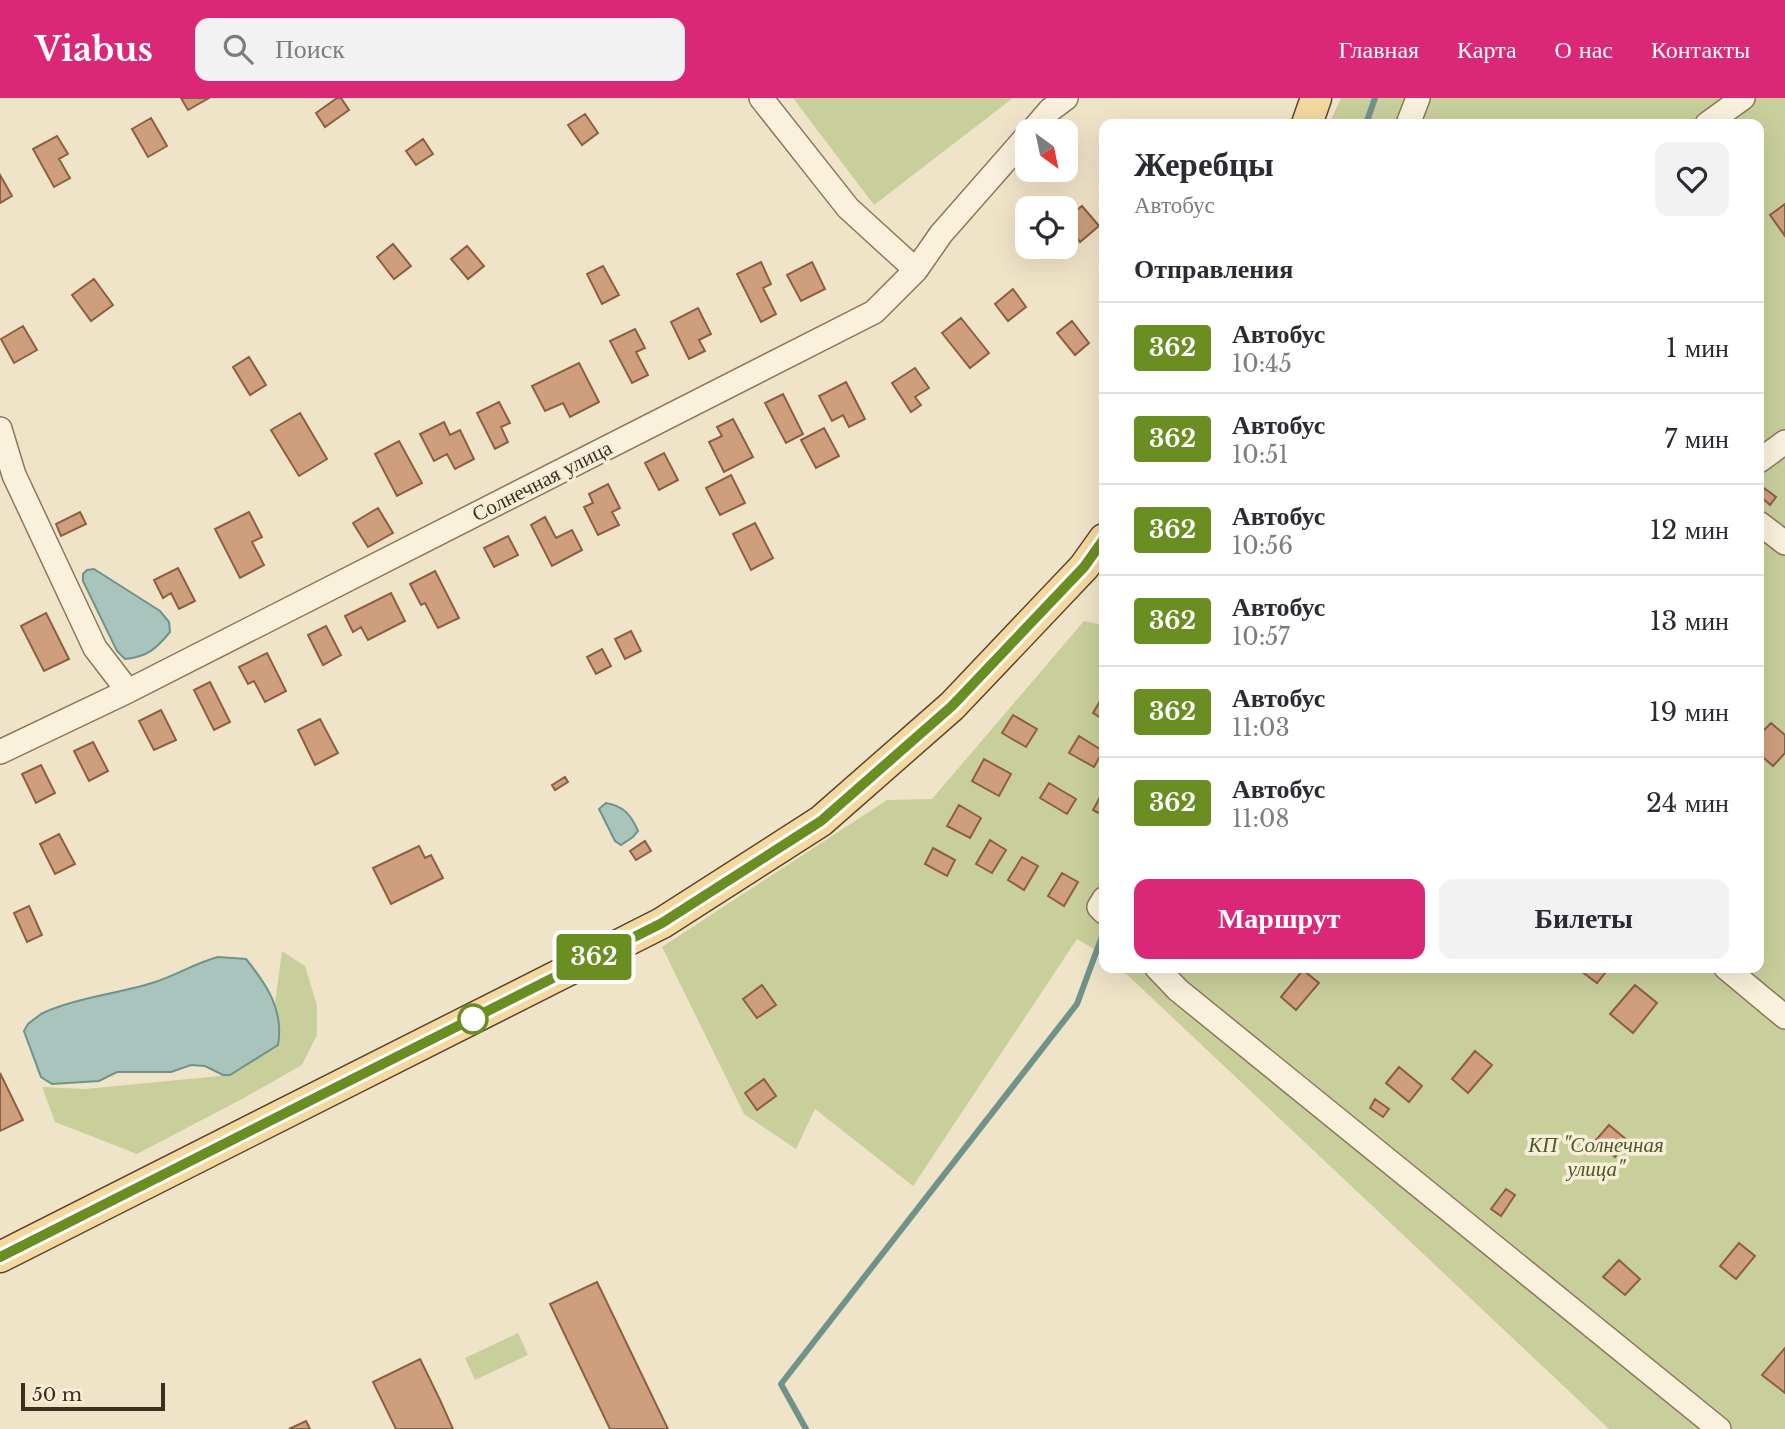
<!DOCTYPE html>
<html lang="ru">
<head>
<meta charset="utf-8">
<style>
	:root { --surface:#fff; --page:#f2f2f3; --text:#2b2b33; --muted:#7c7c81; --line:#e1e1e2; --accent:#db2777 }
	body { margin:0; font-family:"Libre Baskerville",serif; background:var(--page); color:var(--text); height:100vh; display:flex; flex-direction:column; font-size:26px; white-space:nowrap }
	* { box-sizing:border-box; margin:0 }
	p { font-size:23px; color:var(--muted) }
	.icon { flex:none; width:38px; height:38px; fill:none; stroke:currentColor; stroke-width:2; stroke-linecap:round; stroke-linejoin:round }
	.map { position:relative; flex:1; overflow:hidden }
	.side { position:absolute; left:1099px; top:21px; width:665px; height:854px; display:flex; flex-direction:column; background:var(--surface); border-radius:14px; box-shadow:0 7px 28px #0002 }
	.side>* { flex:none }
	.badge { padding:0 14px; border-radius:5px; font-size:24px; line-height:46px }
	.needle { width:46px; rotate:147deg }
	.fabs { position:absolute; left:1015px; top:21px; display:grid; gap:14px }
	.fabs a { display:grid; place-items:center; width:63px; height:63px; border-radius:14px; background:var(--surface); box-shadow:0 7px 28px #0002; font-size:35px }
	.scale { position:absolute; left:21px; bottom:18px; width:144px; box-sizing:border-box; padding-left:7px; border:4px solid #3d2e20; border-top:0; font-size:19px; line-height:24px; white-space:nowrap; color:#3d2e20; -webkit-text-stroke:5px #f7eed8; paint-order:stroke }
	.map>.badge { position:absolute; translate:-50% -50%; box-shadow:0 0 0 4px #fff }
	h2 { padding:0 35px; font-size:26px; line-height:63px }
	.round { display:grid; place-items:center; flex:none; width:74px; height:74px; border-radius:14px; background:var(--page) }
	.summary { display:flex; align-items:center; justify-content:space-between; height:119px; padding:0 35px }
	h1 { font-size:33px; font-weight:800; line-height:52px }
	.primary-button { display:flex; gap:14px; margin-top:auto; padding:14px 35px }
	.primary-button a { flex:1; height:80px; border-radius:14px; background:var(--accent); color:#fff; font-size:28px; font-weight:800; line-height:80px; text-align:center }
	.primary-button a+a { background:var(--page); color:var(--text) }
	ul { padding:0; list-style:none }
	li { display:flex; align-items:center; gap:21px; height:91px; padding:0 35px; border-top:2px solid var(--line) }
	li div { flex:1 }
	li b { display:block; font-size:26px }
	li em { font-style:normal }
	li .badge { min-width:77px; font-weight:700; text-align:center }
	header { display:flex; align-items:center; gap:42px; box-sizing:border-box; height:98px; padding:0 35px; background:var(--accent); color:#fff }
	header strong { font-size:33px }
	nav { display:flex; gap:38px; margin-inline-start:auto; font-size:24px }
	.search { width:490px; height:63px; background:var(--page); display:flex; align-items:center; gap:18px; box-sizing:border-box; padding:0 24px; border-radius:14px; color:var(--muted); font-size:26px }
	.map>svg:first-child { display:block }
	.green { fill:#c9cf9b }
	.water { fill:#a9c4bc; stroke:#6f938a; stroke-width:2 }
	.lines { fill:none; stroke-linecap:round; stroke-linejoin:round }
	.stream { stroke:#6f938a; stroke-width:6 }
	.building { fill:#cf9f7d; stroke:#8d5f41; stroke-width:2 }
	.minor-casing { stroke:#8d765c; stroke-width:26 }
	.major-casing { stroke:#5b4430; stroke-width:33 }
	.minor { stroke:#faf1dc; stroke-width:23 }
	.major { stroke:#f3d9a0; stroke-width:30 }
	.line-casing { stroke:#fff; stroke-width:16 }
	.line { stroke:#6b8e23; stroke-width:10 }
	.stop-dot { fill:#fff; stroke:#6b8e23; stroke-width:3.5 }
	.labels { text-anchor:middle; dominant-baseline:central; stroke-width:7; stroke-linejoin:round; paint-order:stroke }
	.street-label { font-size:21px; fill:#3d2e20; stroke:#f7eed8 }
	.park-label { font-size:21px; font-style:italic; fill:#4d5a26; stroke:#f7eed8 }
</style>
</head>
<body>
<header>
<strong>Viabus</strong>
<div class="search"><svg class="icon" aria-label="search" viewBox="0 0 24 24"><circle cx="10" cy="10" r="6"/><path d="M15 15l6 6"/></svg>Поиск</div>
<nav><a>Главная</a><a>Карта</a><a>О нас</a><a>Контакты</a></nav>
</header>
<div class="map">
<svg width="1785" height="1331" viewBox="0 0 1785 1331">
	<rect width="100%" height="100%" fill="#f0e4c8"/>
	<!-- green -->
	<path class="green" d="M 793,0 L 1013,0 L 874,107 Z
		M 1341,0 L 1785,0 L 1785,1331 L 1609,1331 L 1120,870 L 1759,870 L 1759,26 L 1329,26 Z
		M 1084,523 L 1104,527 L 1104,857 L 1077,841 L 913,1088 L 815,1011 L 796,1051 L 744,1016 L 662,849 L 887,702 L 932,701 Z
		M 282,853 L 305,868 L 317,907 L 317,937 L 302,967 L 242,1001 L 137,1056 L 55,1024 L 42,989 L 85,991 L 230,977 L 278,947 L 275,904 Z
		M 518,1235 L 528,1257 L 475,1282 L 465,1260 Z"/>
	<!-- water -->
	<path class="water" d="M 94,471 L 160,513 L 169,524 L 170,534 C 156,551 147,559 125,561 L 117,553 L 83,483 L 83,476 L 87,472 Z
		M 606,705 C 624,708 631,717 638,733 L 633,739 L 621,747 L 615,743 L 599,711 Z
		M 218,859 L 246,861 C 267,887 284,912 278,947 L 230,977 L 223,977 L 205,968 L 191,967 L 171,974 L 117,974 L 99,983 L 52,986 L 41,979 L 24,933 L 28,926 L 41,916 C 74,900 117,896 152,885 C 175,878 195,865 218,859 Z"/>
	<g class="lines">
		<!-- stream -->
		<path class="stream" d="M 1366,26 L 1375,0
			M 806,1331 L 781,1286 L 1077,906 L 1104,833"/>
	</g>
	<!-- building -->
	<path class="building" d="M 181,0 L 209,0 L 188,12 Z
		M 337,0 L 341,0 L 349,12 L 325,29 L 316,15 Z
		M 585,16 L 598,35 L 582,47 L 568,27 Z
		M 151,20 L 167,48 L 148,59 L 132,31 Z
		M 57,38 L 68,56 L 59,61 L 70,80 L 54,89 L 33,51 Z
		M 423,41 L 433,56 L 416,67 L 406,53 Z
		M 0,77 L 12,98 L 0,105 Z
		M 1785,106 L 1785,138 L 1770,117 Z
		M 1082,108 L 1099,128 L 1080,144 L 1066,127 L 1066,121 Z
		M 393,146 L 411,168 L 394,181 L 377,159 Z
		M 467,148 L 484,168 L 468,181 L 451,161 Z
		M 761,164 L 771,186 L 763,190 L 776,216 L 761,224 L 737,176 Z
		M 812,164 L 825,191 L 801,203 L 787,177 Z
		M 603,168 L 619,197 L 602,206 L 587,176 Z
		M 94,181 L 113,207 L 91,223 L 72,197 Z
		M 1013,191 L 1026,209 L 1008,223 L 995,206 Z
		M 698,210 L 711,236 L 699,242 L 705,253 L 689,261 L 671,224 Z
		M 961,220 L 989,255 L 970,270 L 942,235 Z
		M 1072,223 L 1089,245 L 1075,257 L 1057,235 Z
		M 23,228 L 37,252 L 14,265 L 1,241 Z
		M 635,231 L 645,250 L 636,254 L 648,277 L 632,285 L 610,243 Z
		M 249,259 L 266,287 L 250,297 L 233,269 Z
		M 579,265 L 599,304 L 570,319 L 563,305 L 545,313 L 532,288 Z
		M 915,270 L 929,290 L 915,299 L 921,307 L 911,314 L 892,285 Z
		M 846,284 L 865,321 L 849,329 L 843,317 L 832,323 L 819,298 Z
		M 783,296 L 803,336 L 786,345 L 765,305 Z
		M 499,304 L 510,325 L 501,329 L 508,344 L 495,351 L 477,315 Z
		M 300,315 L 327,361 L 299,378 L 271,332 Z
		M 733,321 L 753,359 L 724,374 L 709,344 L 722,338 L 717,329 Z
		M 444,324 L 450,337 L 460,332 L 474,361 L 455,371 L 447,356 L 434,363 L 420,336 Z
		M 824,330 L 839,358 L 816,370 L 801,342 Z
		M 399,343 L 422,385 L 397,398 L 375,356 Z
		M 664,355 L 678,382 L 659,392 L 645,365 Z
		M 731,377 L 745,405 L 720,417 L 706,390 Z
		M 608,386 L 620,410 L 612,414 L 619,427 L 598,437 L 584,409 L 593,405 L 589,396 Z
		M 1764,390 L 1776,399 L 1770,407 L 1759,397 Z
		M 378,410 L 393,435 L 368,449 L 353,425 Z
		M 80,414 L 86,426 L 61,438 L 56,426 Z
		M 249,414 L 262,439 L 252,444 L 264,467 L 240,480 L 215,431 Z
		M 545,419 L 556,440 L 572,432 L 582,452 L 552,468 L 531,427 Z
		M 755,425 L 773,460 L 751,472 L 733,436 Z
		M 508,438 L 518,457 L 494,469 L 484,450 Z
		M 178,470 L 195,503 L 179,511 L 171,495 L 163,500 L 154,482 Z
		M 435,473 L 459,520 L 438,530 L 425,505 L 421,507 L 410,486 Z
		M 391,495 L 405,523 L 368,542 L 361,529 L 353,534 L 345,518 Z
		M 46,515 L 69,561 L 44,573 L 21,528 Z
		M 326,528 L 341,557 L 323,567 L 308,537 Z
		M 631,533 L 641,553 L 625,561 L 615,541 Z
		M 602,551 L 611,568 L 596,576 L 587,559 Z
		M 267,555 L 286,593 L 265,604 L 254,583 L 248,586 L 239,569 Z
		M 210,584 L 230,624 L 214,632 L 194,592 Z
		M 1102,600 L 1104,601 L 1104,622 L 1093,615 Z
		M 161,612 L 176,642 L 154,652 L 139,623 Z
		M 1013,617 L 1037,631 L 1026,649 L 1002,635 Z
		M 320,621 L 338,655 L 315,667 L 298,632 Z
		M 1771,625 L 1785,637 L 1785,655 L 1773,668 L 1759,656 L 1759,627 L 1764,632 Z
		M 1079,638 L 1103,653 L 1094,669 L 1069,655 Z
		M 93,644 L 108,673 L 89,683 L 74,653 Z
		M 984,661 L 1011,676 L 999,698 L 972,683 Z
		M 41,667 L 55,695 L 36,705 L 22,676 Z
		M 565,679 L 568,684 L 555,692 L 552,687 Z
		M 1049,685 L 1076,701 L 1067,716 L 1040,700 Z
		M 1104,692 L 1104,718 L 1093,712 Z
		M 959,707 L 981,720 L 970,740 L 947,728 Z
		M 59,736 L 75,766 L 55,776 L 40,746 Z
		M 990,742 L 1006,752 L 992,775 L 976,766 Z
		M 645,743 L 651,753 L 636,762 L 630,753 Z
		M 419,748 L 425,760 L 431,757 L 443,780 L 391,806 L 373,770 Z
		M 933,750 L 955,762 L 947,778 L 925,766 Z
		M 1022,759 L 1038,768 L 1024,792 L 1008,782 Z
		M 1062,775 L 1078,784 L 1064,808 L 1048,798 Z
		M 29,808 L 42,837 L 27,844 L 14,815 Z
		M 1577,870 L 1609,870 L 1597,885 Z
		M 1303,872 L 1319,885 L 1296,912 L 1281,899 Z
		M 762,887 L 776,907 L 757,920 L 743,901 Z
		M 1635,887 L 1657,905 L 1633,935 L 1610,916 Z
		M 1475,953 L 1492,967 L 1468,995 L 1452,981 Z
		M 1399,969 L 1422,988 L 1409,1004 L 1386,985 Z
		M 0,975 L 23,1022 L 0,1033 Z
		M 764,981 L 776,998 L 757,1012 L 745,995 Z
		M 1375,1001 L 1389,1011 L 1383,1019 L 1370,1010 Z
		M 1609,1027 L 1628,1043 L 1615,1059 L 1596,1042 Z
		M 1506,1091 L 1515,1097 L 1501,1118 L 1491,1111 Z
		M 1739,1145 L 1755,1158 L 1736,1181 L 1720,1168 Z
		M 1619,1162 L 1640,1181 L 1625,1197 L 1603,1179 Z
		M 597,1184 L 668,1331 L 610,1331 L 550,1206 Z
		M 1785,1250 L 1785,1295 L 1762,1277 Z
		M 420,1261 L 440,1302 L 453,1331 L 396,1331 L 373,1284 Z
		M 306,1323 L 310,1331 L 289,1331 Z"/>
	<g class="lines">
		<!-- minor casing -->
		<g class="minor-casing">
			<path id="minor" d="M 761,0 L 848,110 L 916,172
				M 1408,26 L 1418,0
				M 1707,26 L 1743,0
				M 1032,33 L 1050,12 L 1066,0
				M 0,331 L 14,377 L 95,550 L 128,593
				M 1759,363 L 1785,344
				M 1759,425 L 1785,445
				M 0,654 L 128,593 L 874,214 L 916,172 L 941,136 L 1027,38
				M 1104,801 L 1099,809 L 1104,814
				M 1157,870 L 1178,892 L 1719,1331
				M 1726,870 L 1785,919"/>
		</g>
		<!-- major casing -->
		<g class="major-casing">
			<path id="major" d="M 1307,26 L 1316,0
				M 0,1159 L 662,825 L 821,723 L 952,608 L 1084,469 L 1104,441"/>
		</g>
		<!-- minor -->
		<use href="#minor" class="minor"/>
		<!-- major -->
		<use href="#major" class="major"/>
	</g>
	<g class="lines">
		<!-- line casing -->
		<g class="line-casing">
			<path id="line" d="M 0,1159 L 662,825 L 821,723 L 952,608 L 1084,469 L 1104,441"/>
		</g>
		<!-- line -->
		<use href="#line" class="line"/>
	</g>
	<!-- markers -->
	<circle class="stop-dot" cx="473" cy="921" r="14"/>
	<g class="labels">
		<!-- street labels -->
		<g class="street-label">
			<text transform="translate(542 383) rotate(-27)">Солнечная улица</text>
		</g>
		<!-- park labels -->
		<g class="park-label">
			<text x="1596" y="1047">КП "Солнечная<tspan x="1596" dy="24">улица"</tspan></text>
		</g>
	</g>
</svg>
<div class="fabs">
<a><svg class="needle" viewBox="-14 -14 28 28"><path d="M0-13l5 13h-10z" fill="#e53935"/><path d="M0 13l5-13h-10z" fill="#7c7c81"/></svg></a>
<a><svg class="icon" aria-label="locate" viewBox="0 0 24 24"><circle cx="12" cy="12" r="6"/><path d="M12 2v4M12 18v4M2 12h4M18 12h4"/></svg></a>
</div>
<div class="scale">50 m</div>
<b class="badge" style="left:594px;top:859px;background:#6b8e23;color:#fff">362</b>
<section class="side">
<div class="summary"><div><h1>Жеребцы</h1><p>Автобус</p></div><a class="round"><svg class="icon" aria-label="heart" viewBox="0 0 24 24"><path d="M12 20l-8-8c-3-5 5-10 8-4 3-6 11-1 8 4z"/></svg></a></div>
<h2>Отправления</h2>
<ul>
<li><span class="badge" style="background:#6b8e23;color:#fff">362</span><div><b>Автобус</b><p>10:45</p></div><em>1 мин</em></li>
<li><span class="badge" style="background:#6b8e23;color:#fff">362</span><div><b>Автобус</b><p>10:51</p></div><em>7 мин</em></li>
<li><span class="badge" style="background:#6b8e23;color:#fff">362</span><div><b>Автобус</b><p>10:56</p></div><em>12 мин</em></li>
<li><span class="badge" style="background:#6b8e23;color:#fff">362</span><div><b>Автобус</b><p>10:57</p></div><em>13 мин</em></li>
<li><span class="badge" style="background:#6b8e23;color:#fff">362</span><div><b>Автобус</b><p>11:03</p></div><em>19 мин</em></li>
<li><span class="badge" style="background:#6b8e23;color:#fff">362</span><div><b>Автобус</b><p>11:08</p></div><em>24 мин</em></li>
</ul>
<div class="primary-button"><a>Маршрут</a><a>Билеты</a></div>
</section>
</div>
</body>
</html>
